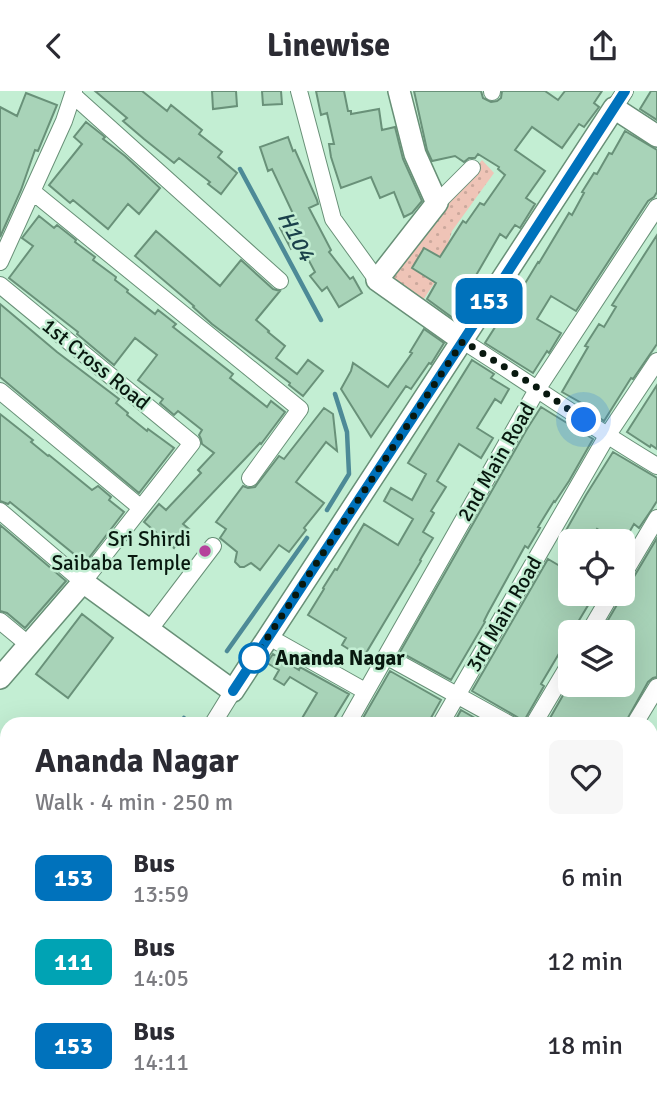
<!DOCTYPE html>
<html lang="en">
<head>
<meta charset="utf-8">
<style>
	:root { --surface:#fff; --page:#f7f7f7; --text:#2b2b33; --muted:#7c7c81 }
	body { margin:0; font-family:Signika,sans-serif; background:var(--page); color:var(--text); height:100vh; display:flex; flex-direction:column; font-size:26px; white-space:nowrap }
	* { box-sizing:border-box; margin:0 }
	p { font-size:23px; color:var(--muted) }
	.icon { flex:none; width:38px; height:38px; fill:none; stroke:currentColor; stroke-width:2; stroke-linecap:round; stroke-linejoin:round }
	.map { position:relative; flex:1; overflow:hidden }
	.sheet { position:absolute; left:0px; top:626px; width:658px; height:387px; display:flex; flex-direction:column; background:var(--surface); border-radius:21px 21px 0 0; box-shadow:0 7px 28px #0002 }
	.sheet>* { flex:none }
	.badge { padding:0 14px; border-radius:10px; font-size:24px; line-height:46px }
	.buttons { position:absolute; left:558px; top:438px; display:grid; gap:14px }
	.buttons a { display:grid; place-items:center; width:77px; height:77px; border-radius:10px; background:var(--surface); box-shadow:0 7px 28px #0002; font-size:35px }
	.you { position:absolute; width:35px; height:35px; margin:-18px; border:5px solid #fff; border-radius:50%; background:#1a73e8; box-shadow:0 0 0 10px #1a73e833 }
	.map>.badge { position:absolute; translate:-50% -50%; box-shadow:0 0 0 4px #fff }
	.round { display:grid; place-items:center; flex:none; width:74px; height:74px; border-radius:10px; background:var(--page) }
	.summary { display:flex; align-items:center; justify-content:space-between; height:119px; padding:0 35px }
	h1 { font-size:33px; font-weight:800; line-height:52px }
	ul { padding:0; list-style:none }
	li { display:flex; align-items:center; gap:21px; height:84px; padding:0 35px }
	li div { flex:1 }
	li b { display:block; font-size:26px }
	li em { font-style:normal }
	li .badge { min-width:77px; font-weight:700; text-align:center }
	header { display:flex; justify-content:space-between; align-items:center; height:91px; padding:0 35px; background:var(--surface); font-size:32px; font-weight:800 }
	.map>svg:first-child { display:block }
	.green { fill:url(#green-dots) }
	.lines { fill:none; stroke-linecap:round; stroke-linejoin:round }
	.stream { stroke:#4d8a97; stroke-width:4.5 }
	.building { fill:#a8d3b8; stroke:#699179; stroke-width:2 }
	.street-casing { stroke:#689077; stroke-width:18 }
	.secondary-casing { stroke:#689077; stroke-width:24 }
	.street { stroke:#fff; stroke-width:16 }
	.secondary { stroke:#fff; stroke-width:21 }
	.line-casing { stroke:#fff; stroke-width:16 }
	.line { stroke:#0072bc; stroke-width:10 }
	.walk { stroke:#08180f; stroke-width:7; stroke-dasharray:0 12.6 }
	.poi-dot { fill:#b5429c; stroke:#c3eed3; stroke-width:2.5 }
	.stop-dot { fill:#fff; stroke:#0072bc; stroke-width:3.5 }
	.labels { text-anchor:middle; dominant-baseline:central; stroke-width:5; stroke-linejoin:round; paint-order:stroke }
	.street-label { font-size:21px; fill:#08180f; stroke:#c3eed3 }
	.poi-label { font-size:21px; fill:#08180f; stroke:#c3eed3; text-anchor:end }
	.stop-label { font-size:21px; font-weight:bold; fill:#08180f; stroke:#c3eed3; text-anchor:start }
	.water-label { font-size:23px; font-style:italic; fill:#1a404a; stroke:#c3eed3 }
</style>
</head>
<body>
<header><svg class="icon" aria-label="back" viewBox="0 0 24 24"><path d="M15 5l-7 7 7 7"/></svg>Linewise<svg class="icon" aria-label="share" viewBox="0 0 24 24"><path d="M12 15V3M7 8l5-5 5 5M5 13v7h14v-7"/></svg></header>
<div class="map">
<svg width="657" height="1013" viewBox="0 0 657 1013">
	<defs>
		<pattern id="green-dots" width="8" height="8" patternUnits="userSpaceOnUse" patternTransform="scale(1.75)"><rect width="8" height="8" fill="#efc4b7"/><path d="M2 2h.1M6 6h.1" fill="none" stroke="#cba89c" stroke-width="1.8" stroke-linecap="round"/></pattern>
	</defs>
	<rect width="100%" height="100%" fill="#c3eed3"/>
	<!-- green -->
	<path class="green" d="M 482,69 L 494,82 L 452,140 L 437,188 L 423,209 L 388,184 Z"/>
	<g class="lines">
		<!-- stream -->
		<path class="stream" d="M 240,78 L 321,229
			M 327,419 L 349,383 L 347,341 L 335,303
			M 227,560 L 307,447
			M 179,634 L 184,627
			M 422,1006 L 428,1013"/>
	</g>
	<!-- building -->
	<path class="building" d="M 95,0 L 142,0 L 167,20 L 171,14 L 202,39 L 199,43 L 222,61 L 218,66 L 237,82 L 221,103 L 208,93 L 210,91 L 179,67 L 174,72 L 144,48 L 123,30 L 127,27 Z
		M 212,0 L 236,0 L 237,15 L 213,18 Z
		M 262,0 L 281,0 L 282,13 L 263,14 Z
		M 316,0 L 344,0 L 348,20 L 351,20 L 351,23 L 379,18 L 382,39 L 395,36 L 403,68 L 422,110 L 412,122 L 404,126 L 394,101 L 380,107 L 371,86 L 341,97 L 331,66 L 329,53 L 334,53 L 327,22 L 321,24 Z
		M 414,0 L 481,0 L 483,7 L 491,11 L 497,10 L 501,7 L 502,0 L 545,0 L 558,9 L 565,0 L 602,0 L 594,12 L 599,16 L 584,36 L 579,33 L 562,57 L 532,36 L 515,59 L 545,80 L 526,107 L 535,113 L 520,137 L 515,134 L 506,147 L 500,143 L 471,193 L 474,195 L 464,212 L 467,214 L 457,230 L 427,208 L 436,192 L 412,177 L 424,157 L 440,166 L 463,130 L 466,132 L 480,112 L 484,114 L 505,84 L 498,78 L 499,76 L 478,63 L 475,67 L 469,67 L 464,71 L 455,65 L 432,70 L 427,59 Z
		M 651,0 L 657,0 L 657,29 L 640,18 Z
		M 26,2 L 57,14 L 38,60 L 35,59 L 21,99 L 0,146 L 0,16 L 17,25 Z
		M 86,31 L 105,46 L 103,48 L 125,65 L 160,97 L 139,123 L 128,113 L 108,138 L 73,109 L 70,112 L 49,94 L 82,53 L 74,46 Z
		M 625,40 L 657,59 L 657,101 L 654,106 L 648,110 L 576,220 L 551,205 L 537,228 L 561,242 L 549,262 L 547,260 L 533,282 L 485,252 L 513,208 L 515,209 L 538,171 L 539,172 L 569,122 L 572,124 L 584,102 L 582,101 L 594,82 L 597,83 L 609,62 L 612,63 Z
		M 288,46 L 293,60 L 295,59 L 317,109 L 318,113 L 309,117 L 331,159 L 329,161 L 350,188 L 353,186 L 362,202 L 339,216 L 327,196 L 322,200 L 310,185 L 315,181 L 300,153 L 291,158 L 280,137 L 296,129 L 272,78 L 268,80 L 260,56 Z
		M 39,125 L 54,137 L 57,134 L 76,149 L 75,151 L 95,166 L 93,169 L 116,186 L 115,189 L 128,199 L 127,201 L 155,223 L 158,219 L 176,233 L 173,236 L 233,283 L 230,287 L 267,316 L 271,310 L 285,321 L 261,353 L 260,352 L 183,433 L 189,438 L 174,457 L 144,431 L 159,413 L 166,419 L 201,382 L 198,379 L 214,362 L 202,353 L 201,348 L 199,344 L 202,339 L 178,320 L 174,324 L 160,312 L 163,308 L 138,289 L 157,264 L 135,247 L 114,274 L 77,243 L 78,241 L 60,227 L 9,187 L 33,155 L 22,147 Z
		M 156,140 L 220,195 L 241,169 L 273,198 L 280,200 L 256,229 L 269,240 L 268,241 L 285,255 L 276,267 L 297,283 L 308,269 L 323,280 L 303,305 L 289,294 L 290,292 L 212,233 L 193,216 L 194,215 L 135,165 Z
		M 657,144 L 657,253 L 633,288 L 631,287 L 604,330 L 582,315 L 583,313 L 562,301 L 588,256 L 585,255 L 599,233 L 604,236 L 616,216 L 612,214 Z
		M 0,213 L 57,261 L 119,308 L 116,312 L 128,322 L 127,324 L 147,340 L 148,338 L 174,357 L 139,402 L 0,286 Z
		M 424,238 L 444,252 L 431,273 L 429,272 L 411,298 L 406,295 L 371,346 L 341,298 L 351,280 L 353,272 L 388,296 L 412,262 L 410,261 Z
		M 472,269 L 494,283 L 491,287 L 509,298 L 501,312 L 495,308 L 477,337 L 493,347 L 481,367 L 459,353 L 437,390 L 446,396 L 431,420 L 434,422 L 423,441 L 433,447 L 420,469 L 421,470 L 363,567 L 342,554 L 346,547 L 308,524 L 324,498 L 323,497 L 335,478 L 337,479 L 364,433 L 398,454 L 413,428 L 384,410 L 391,397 L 412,409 L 426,383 L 408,372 Z
		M 657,294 L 657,358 L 651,354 L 650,356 L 627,341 Z
		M 541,316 L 593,348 L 569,390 L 555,411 L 554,410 L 538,436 L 540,437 L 528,457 L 525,455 L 488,522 L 484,530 L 485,531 L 451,589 L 400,561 L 527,338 Z
		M 324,317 L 333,323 L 337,360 L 326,351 L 296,391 L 324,412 L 304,437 L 306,439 L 289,461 L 279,454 L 260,479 L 251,472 L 244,476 L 240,476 L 235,471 L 237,461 L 220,447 L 226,438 L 216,431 L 243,395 L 248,397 L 255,396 L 279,365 L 284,368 Z
		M 0,323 L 33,349 L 31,351 L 48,365 L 49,364 L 92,399 L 98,395 L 111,406 L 109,409 L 124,421 L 85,472 L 10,411 L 8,413 L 0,410 Z
		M 613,361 L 657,387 L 657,410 L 652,418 L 639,437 L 634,433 L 623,452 L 623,450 L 617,450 L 597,438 L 590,450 L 560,450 L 586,404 Z
		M 0,434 L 66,490 L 25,537 L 7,522 L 0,520 Z
		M 657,447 L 657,586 L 653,587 L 648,591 L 624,634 L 546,634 L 570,592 L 570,593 L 623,593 L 623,541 L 601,541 L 621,507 L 623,497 L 632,489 Z
		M 548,468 L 570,481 L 570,502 L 591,502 L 587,509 L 590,511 L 572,541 L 570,541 L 570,544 L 541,593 L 544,595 L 524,630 L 472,600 Z
		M 82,523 L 113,547 L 68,607 L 36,583 Z
		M 273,563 L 299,579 L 300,576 L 349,603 L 330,634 L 298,634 L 317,602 L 290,586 L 284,594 L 274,588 L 279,579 L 267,572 Z
		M 390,580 L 441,609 L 427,634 L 359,634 Z
		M 461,619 L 487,634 L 453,634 Z"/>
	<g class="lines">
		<!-- street casing -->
		<g class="street-casing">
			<path id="street" d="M 299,0 L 333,128 L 377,189
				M 492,0 L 492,1
				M 73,4 L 280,190
				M 614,17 L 625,0
				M 33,101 L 300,318 L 250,387
				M 437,112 L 472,77
				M 0,171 L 64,30 L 74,0
				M 0,194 L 192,352 L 83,491 L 0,420
				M 463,250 C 528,291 591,336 657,375
				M 0,300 L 141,417
				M 623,484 L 657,427
				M 0,530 L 29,554
				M 150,538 L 213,455
				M 589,541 L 612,502
				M 269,546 L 365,600
				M 386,565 L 511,634
				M 212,634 L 233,600
				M 347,634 L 538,297 L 657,116
				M 440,634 L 607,345 L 657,270
				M 533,634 L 570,572
				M 634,634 L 657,596
				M 0,730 L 7,736
				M 651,817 L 657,801
				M 0,858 L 7,863
				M 0,926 L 7,931
				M 651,943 L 657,945
				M 0,999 L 7,989
				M 59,1006 L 71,1013
				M 242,1006 L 253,1013
				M 379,1013 L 383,1006
				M 579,1013 L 582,1006"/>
		</g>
		<!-- secondary casing -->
		<g class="secondary-casing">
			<path id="secondary" d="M 399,0 L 415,63 L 437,112 L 377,189 L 463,250
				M 0,587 L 83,491 L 233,600 L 614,17 L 657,45"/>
		</g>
		<!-- street -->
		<use href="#street" class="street"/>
		<!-- secondary -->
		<use href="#secondary" class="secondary"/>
	</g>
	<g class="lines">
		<!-- line casing -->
		<g class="line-casing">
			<path id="line" d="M 233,600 L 463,250 L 625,0"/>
		</g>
		<!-- line -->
		<use href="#line" class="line"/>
		<!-- walk -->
		<path class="walk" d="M 254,567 L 463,250 L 538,297 L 584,329"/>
	</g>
	<!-- markers -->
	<circle class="poi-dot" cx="205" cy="460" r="7"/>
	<circle class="stop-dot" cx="254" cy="567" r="14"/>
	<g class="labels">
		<!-- street labels -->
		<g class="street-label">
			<text transform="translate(96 273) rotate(39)">1st Cross Road</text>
			<text transform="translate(496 371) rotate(-60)">2nd Main Road</text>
			<text transform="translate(504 523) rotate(-60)">3rd Main Road</text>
		</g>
		<!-- poi labels -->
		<g class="poi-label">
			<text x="191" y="448">Sri Shirdi<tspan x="191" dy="24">Saibaba Temple</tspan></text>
		</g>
		<!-- stop labels -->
		<g class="stop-label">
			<text x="275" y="567">Ananda Nagar</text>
		</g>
		<!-- water labels -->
		<g class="water-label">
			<text transform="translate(296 145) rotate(62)">H104</text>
		</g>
	</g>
</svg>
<div class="buttons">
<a><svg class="icon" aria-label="locate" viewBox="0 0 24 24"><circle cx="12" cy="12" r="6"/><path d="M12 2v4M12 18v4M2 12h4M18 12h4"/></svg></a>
<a><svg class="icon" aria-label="layers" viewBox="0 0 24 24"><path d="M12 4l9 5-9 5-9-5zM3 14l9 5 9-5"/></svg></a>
</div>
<div class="you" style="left:584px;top:329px"></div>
<b class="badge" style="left:489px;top:210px;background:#0072bc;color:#fff">153</b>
<section class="sheet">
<div class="summary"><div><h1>Ananda Nagar</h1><p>Walk · 4 min · 250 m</p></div><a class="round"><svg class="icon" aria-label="heart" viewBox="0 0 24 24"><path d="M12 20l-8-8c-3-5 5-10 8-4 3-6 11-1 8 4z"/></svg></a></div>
<ul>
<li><span class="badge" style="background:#0072bc;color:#fff">153</span><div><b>Bus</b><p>13:59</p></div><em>6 min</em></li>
<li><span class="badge" style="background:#00a3b4;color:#fff">111</span><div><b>Bus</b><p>14:05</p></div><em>12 min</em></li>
<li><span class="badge" style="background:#0072bc;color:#fff">153</span><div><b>Bus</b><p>14:11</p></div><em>18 min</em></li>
</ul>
</section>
</div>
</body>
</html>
